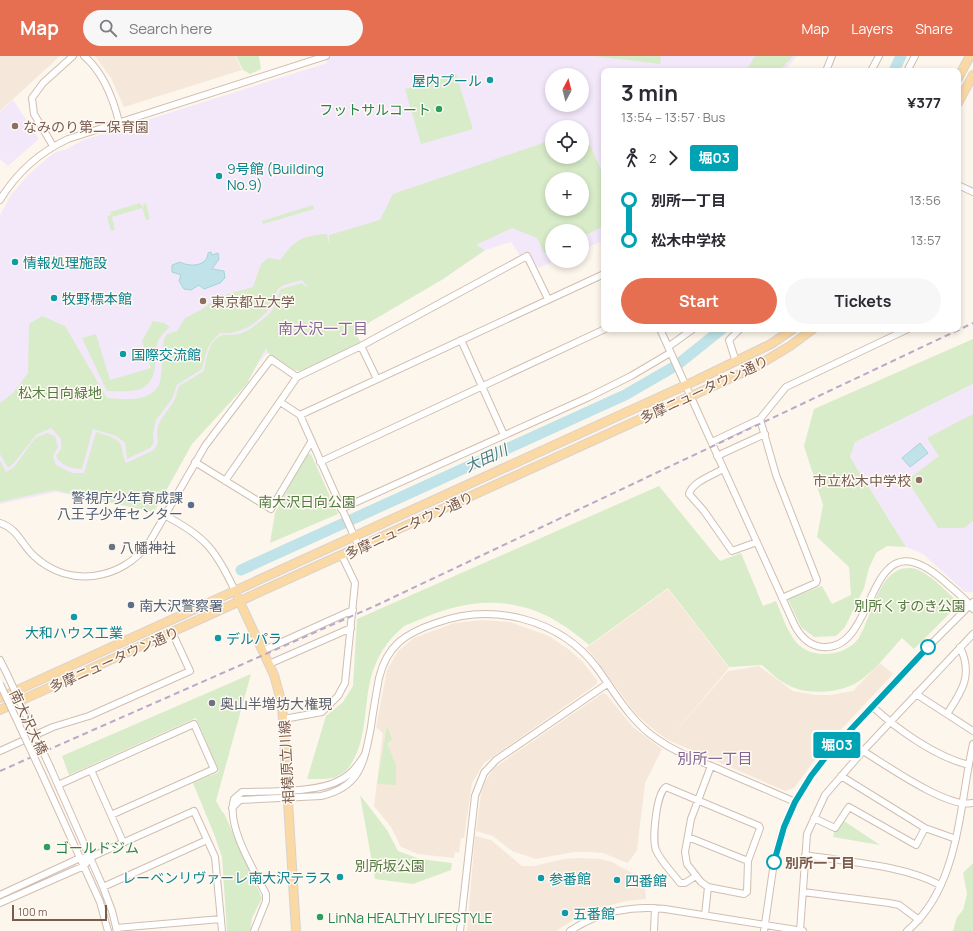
<!DOCTYPE html>
<html lang="en">
<head>
<meta charset="utf-8">
<style>
	:root { --surface:#fff; --page:#f7f7f7; --text:#2b2b33; --muted:#7c7c81; --accent:#e76f51 }
	body { margin:0; font-family:Manrope,"Noto Sans JP",sans-serif; background:var(--page); color:var(--text); height:100vh; display:flex; flex-direction:column; font-size:15px; white-space:nowrap }
	* { box-sizing:border-box; margin:0 }
	p { font-size:13px; color:var(--muted) }
	.icon { flex:none; width:22px; height:22px; fill:none; stroke:currentColor; stroke-width:2; stroke-linecap:round; stroke-linejoin:round }
	.map { position:relative; flex:1; overflow:hidden }
	.panel { position:absolute; left:601px; top:12px; width:360px; height:264px; display:flex; flex-direction:column; background:var(--surface); border-radius:8px; box-shadow:0 2px 6px #0003 }
	.panel>* { flex:none }
	.badge { padding:0 8px; border-radius:3px; font-size:14px; line-height:26px }
	.needle { width:26px; rotate:7deg }
	.fabs { position:absolute; left:545px; top:12px; display:grid; gap:8px }
	.fabs a { display:grid; place-items:center; width:44px; height:44px; border-radius:50%; background:var(--surface); box-shadow:0 2px 6px #0003; font-size:20px }
	.scale { position:absolute; left:12px; bottom:10px; width:95px; box-sizing:border-box; padding-left:4px; border:2px solid #7a5c4d; border-top:0; font-size:11px; line-height:14px; white-space:nowrap; color:#7a5c4d; -webkit-text-stroke:3px #fffaf3; paint-order:stroke }
	.map>.badge { position:absolute; translate:-50% -50%; box-shadow:0 0 0 2px #fff }
	.legs { display:flex; align-items:center; gap:6px; height:44px; padding:0 20px; font-size:13px }
	.legs p { margin-inline-start:auto }
	.headline { display:flex; align-items:center; justify-content:space-between; height:68px; padding:0 20px }
	h1 { font-size:22px; font-weight:700; line-height:30px }
	.primary-button { display:flex; gap:8px; margin-top:auto; padding:8px 20px }
	.primary-button a { flex:1; height:46px; border-radius:24px; background:var(--accent); color:#fff; font-size:16px; font-weight:700; line-height:46px; text-align:center }
	.primary-button a+a { background:var(--page); color:var(--text) }
	ul { padding:0 20px; list-style:none }
	li { display:flex; align-items:center; gap:14px; height:40px; font-size:15px }
	li i { display:grid; place-items:center; width:6px; height:100%; margin:0 5px; background:currentColor }
	li i::after { content:''; width:10px; height:10px; margin:-5px; border:3px solid; border-radius:50%; background:var(--surface) }
	li p { margin-inline-start:auto }
	li:first-child i { background:linear-gradient(#0000 50%,currentColor 0) }
	li:last-child i { background:linear-gradient(currentColor 50%,#0000 0) }
	header { display:flex; align-items:center; gap:24px; box-sizing:border-box; height:56px; padding:0 20px; background:var(--accent); color:#fff }
	header strong { font-size:19px }
	nav { display:flex; gap:22px; margin-inline-start:auto; font-size:14px }
	.search { width:280px; height:36px; background:var(--page); display:flex; align-items:center; gap:10px; box-sizing:border-box; padding:0 14px; border-radius:22px; color:var(--muted); font-size:15px }
	.map>svg:first-child { display:block }
	.residential { fill:#f5e8da }
	.education { fill:#f3e8fa; fill-rule:evenodd }
	.green { fill:#d8ecc9; fill-rule:evenodd }
	.water { fill:#bfe3e8; stroke:#a5d3da }
	.lines { fill:none; stroke-linecap:round; stroke-linejoin:round }
	.river { stroke:#bfe3e8; stroke-width:11 }
	.minor-casing { stroke:#d1beb0; stroke-width:8 }
	.major-casing { stroke:#dad1cd; stroke-width:10 }
	.minor { stroke:#fff; stroke-width:6 }
	.major { stroke:#fbd9a5; stroke-width:8 }
	.rail { stroke:#b9a8c9; stroke-width:2; stroke-dasharray:6 4; stroke-linecap:butt }
	.minor-bridge-casing { stroke:#d1beb0; stroke-width:8; stroke-linecap:butt }
	.minor-bridge { stroke:#fff; stroke-width:6 }
	.line-1-casing { stroke:#fff; stroke-width:9 }
	.line-1 { stroke:#00a3b4; stroke-width:6 }
	.culture-dot { fill:#0f9aa8; stroke:#fffaf3; stroke-width:1.5 }
	.leisure-dot { fill:#2e9e5b; stroke:#fffaf3; stroke-width:1.5 }
	.education-dot { fill:#8d6e63; stroke:#fffaf3; stroke-width:1.5 }
	.service-dot { fill:#5c6f8a; stroke:#fffaf3; stroke-width:1.5 }
	.worship-dot { fill:#6b7280; stroke:#fffaf3; stroke-width:1.5 }
	.stop-1-dot { fill:#fff; stroke:#00a3b4; stroke-width:2 }
	.labels { text-anchor:middle; dominant-baseline:central; stroke-width:3; stroke-linejoin:round; paint-order:stroke }
	.culture-label { font-size:14px; fill:#0d838f; stroke:#fffaf3; text-anchor:start }
	.leisure-label { font-size:14px; fill:#27864d; stroke:#fffaf3; text-anchor:start }
	.education-label { font-size:14px; fill:#785e54; stroke:#fffaf3; text-anchor:start }
	.street-label { font-size:14px; fill:#7a5c4d; stroke:#fffaf3 }
	.park-label { font-size:14px; fill:#537a41; stroke:#fffaf3 }
	.service-label { font-size:14px; fill:#4e5e75; stroke:#fffaf3; text-anchor:end }
	.worship-label { font-size:14px; fill:#5b616d; stroke:#fffaf3; text-anchor:start }
	.stop-label { font-size:14px; font-weight:bold; fill:#7a5c4d; stroke:#fffaf3; text-anchor:start }
	.neighbourhood-label { font-size:15px; fill:#846695; stroke:#fffaf3 }
	.water-label { font-size:15px; font-style:italic; fill:#437c86; stroke:#fffaf3 }
</style>
</head>
<body>
<header>
<strong>Map</strong>
<div class="search"><svg class="icon" aria-label="search" viewBox="0 0 24 24"><circle cx="10" cy="10" r="6"/><path d="M15 15l6 6"/></svg>Search here</div>
<nav><a>Map</a><a>Layers</a><a>Share</a></nav>
</header>
<div class="map">
<svg width="973" height="875" viewBox="0 0 973 875">
	<rect width="100%" height="100%" fill="#fdf6ec"/>
	<!-- residential -->
	<path class="residential" d="M 0,0 L 60,0 L 0,55 Z
		M 95,0 L 235,0 L 242,14 L 124,51 L 111,22 Z
		M 668,533 L 729,612 L 668,684 L 649,670 L 634,656 L 595,602 L 586,592 Z
		M 482,564 L 510,566 L 549,580 L 568,593 L 582,605 L 597,624 L 597,628 L 484,707 L 472,727 L 464,782 L 461,782 L 459,797 L 455,796 L 454,802 L 418,798 L 401,791 L 391,771 L 374,750 L 383,677 L 376,671 L 387,614 L 398,595 L 414,582 L 454,567 Z
		M 880,607 L 893,618 L 822,694 L 794,732 L 785,735 L 668,684 L 728,615 L 759,610 L 793,635 L 815,639 L 830,639 L 853,635 Z
		M 603,637 L 606,638 L 633,671 L 662,693 L 645,727 L 637,794 L 628,807 L 603,797 L 586,796 L 574,796 L 536,803 L 512,795 L 493,780 L 476,775 L 481,737 L 485,726 L 494,712 Z
		M 475,780 L 491,784 L 522,810 L 534,810 L 564,803 L 579,802 L 601,803 L 612,806 L 632,817 L 640,825 L 645,832 L 646,843 L 626,845 L 599,852 L 583,858 L 556,875 L 467,875 Z"/>
	<!-- education -->
	<path class="education" d="M 325,0 L 797,0 L 784,15 L 604,15 L 604,184 L 582,194 L 582,175 L 552,175 L 552,205 L 555,205 L 538,212 L 529,197 L 520,200 L 511,186 L 486,194 L 443,223 L 370,266 L 356,278 L 361,287 L 301,315 L 294,314 L 267,297 L 192,388 L 154,456 L 56,436 L 0,448 L 0,159 L 11,139 L 28,119 L 50,100 L 58,95 L 65,94 L 83,84 L 327,7 ZM 552,19 L 582,19 L 582,49 L 552,49 ZM 552,71 L 582,71 L 582,101 L 552,101 ZM 552,123 L 582,123 L 582,153 L 552,153 Z
		M 13,44 L 39,83 L 8,110 L 0,103 L 0,56 Z
		M 973,328 L 973,535 L 971,536 L 965,536 L 923,498 L 906,491 L 850,401 L 855,386 Z"/>
	<!-- green -->
	<path class="green" d="M 236,0 L 259,0 L 261,13 L 250,18 L 243,14 Z
		M 594,0 L 661,0 L 660,8 Z
		M 755,0 L 793,0 L 779,15 L 746,15 Z
		M 456,18 L 473,73 L 421,88 L 405,33 Z
		M 552,84 L 552,101 L 582,101 L 582,84 L 590,89 L 604,121 L 604,170 L 582,181 L 582,175 L 552,175 L 552,194 L 544,197 L 537,182 L 512,172 L 476,189 L 485,194 L 443,223 L 370,266 L 356,278 L 361,287 L 301,315 L 294,314 L 268,297 L 266,292 L 246,329 L 192,388 L 154,456 L 54,434 L 0,446 L 0,404 L 6,416 L 14,411 L 35,382 L 47,377 L 55,380 L 58,391 L 53,400 L 56,409 L 72,417 L 84,417 L 96,376 C 104,379 120,381 122,392 C 123,398 123,401 126,407 L 154,394 L 158,386 C 154,366 164,361 174,345 C 176,341 177,335 179,330 L 204,315 C 206,303 209,282 223,279 C 231,278 237,280 244,276 C 250,274 271,258 273,253 C 276,247 277,240 281,233 L 302,227 L 309,233 L 302,224 C 296,226 284,228 279,232 C 274,238 275,246 270,252 C 258,267 240,279 220,277 C 206,290 207,296 202,313 L 177,329 L 172,343 L 156,364 L 153,378 L 154,386 L 150,392 L 127,403 L 125,387 L 116,380 L 93,373 L 82,413 C 72,413 61,410 56,400 L 61,393 L 61,383 L 51,372 L 36,379 L 14,407 L 8,412 L 0,398 L 0,347 L 13,337 L 28,317 L 29,268 L 42,260 L 65,270 L 107,342 C 124,343 149,347 159,329 C 162,323 163,292 164,283 L 167,278 L 177,275 L 185,262 L 201,254 L 221,240 L 253,231 L 261,208 L 268,202 L 280,204 C 296,183 301,180 327,178 L 329,188 L 329,179 L 380,164 L 393,138 ZM 552,123 L 582,123 L 582,153 L 552,153 Z
		M 140,147 L 144,153 L 143,148 L 146,147 L 150,163 L 146,164 L 142,152 L 112,161 L 115,174 L 111,175 L 107,160 L 111,159 L 110,156 Z
		M 313,149 L 314,153 L 263,168 L 262,165 Z
		M 153,265 L 164,267 L 170,271 C 165,275 161,279 158,285 C 153,300 160,321 144,331 C 135,337 118,335 107,335 L 82,282 L 96,278 L 110,324 L 151,312 L 142,285 Z
		M 973,283 L 973,328 L 855,386 L 850,401 L 906,491 L 887,490 L 876,497 L 869,512 L 864,532 L 845,571 L 836,580 L 814,581 L 801,571 L 788,543 L 822,530 L 832,548 L 851,539 L 849,511 L 817,481 L 823,449 L 804,390 L 814,353 Z
		M 973,358 L 973,465 L 964,472 L 938,472 L 907,424 L 939,400 L 927,382 Z
		M 306,398 L 311,398 L 338,458 L 270,487 L 275,457 Z
		M 659,430 L 720,505 L 741,497 L 763,550 L 776,545 C 782,559 787,575 796,586 C 811,604 844,601 858,583 C 872,563 878,509 911,512 C 925,513 945,534 955,543 L 955,552 L 914,593 L 902,582 C 888,597 875,615 858,626 C 840,637 811,639 792,631 C 780,626 771,617 762,609 L 729,611 L 668,532 L 589,589 C 570,573 551,559 527,552 C 489,541 456,548 421,563 C 415,566 406,568 402,572 C 389,583 380,596 374,612 C 362,643 370,682 349,711 C 338,725 324,723 307,723 L 326,660 L 343,646 L 353,630 L 357,563 Z
		M 251,618 L 216,745 L 223,757 L 224,757 L 262,842 L 252,862 L 250,875 L 227,875 L 222,801 L 214,778 L 193,727 L 219,716 L 196,662 L 69,719 L 62,700 Z
		M 387,670 L 392,683 L 387,688 L 396,709 L 396,729 L 377,728 Z
		M 360,739 L 387,774 L 398,795 L 420,803 L 452,807 L 451,814 L 413,828 L 375,823 Z
		M 841,763 L 880,789 L 833,781 L 835,772 Z
		M 973,807 L 973,875 L 953,875 L 957,861 L 963,854 L 967,838 L 963,817 Z"/>
	<!-- water -->
	<path class="water" d="M 211,196 L 212,199 L 218,197 L 219,203 L 212,213 L 224,215 L 225,222 L 220,227 L 204,233 L 199,229 L 191,234 L 184,233 L 179,225 L 181,219 L 172,216 L 172,209 L 180,206 C 189,211 207,211 208,197 Z
		M 920,387 L 928,397 L 910,411 L 902,402 Z"/>
	<g class="lines">
		<!-- river -->
		<path class="river" d="M 894,15 L 901,0
			M 241,514 L 625,339 L 677,309 L 722,273"/>
		<!-- minor casing -->
		<g class="minor-casing">
			<path id="minor" d="M 84,0 C 103,16 113,42 119,66
				M 826,15 L 832,0
				M 871,15 L 879,0
				M 907,15 L 915,0
				M 53,90 L 34,58 L 32,42 L 43,27 L 73,0
				M 958,129 L 973,136
				M 0,144 C 17,116 38,97 68,83 L 326,0
				M 660,273 L 795,570 C 801,581 810,590 823,591 C 880,596 864,454 944,525 C 954,534 965,542 973,553
				M 461,284 L 504,379
				M 361,290 L 377,323
				M 668,291 L 693,273
				M 736,306 L 729,284 L 740,273
				M 280,346 L 300,359 L 359,491
				M 300,359 L 604,218
				M 760,363 L 776,419 L 817,524 L 816,527 L 782,542
				M 712,386 L 760,363 L 786,331 L 908,273
				M 717,400 L 765,378
				M 195,406 L 271,453 L 311,386
				M 320,406 L 605,273
				M 723,413 C 713,419 692,426 689,438 L 704,455 L 732,495 L 757,486
				M 225,425 L 297,321 L 361,290 L 527,200 L 548,243
				M 341,453 L 589,341 L 631,320 L 670,297
				M 164,459 C 205,480 216,494 235,535
				M 0,467 C 17,472 22,489 34,500 C 70,533 122,524 149,487 L 205,390 L 271,303 L 297,321
				M 262,595 L 353,554
				M 0,604 L 7,618
				M 269,608 L 351,572
				M 916,638 L 973,675
				M 15,647 L 31,681
				M 873,651 C 898,674 936,701 969,709
				M 947,658 C 963,634 973,618 960,591
				M 284,663 L 322,656 L 338,640 L 345,627 L 355,527 L 342,500
				M 0,695 L 53,671 L 89,660 L 190,615 L 172,576
				M 863,695 C 886,709 948,753 973,747
				M 51,713 L 103,831 L 112,855 L 117,875
				M 91,714 L 123,786
				M 42,718 L 100,846 L 108,875
				M 841,720 L 925,772 L 956,783
				M 58,729 L 194,668 L 214,713 L 111,759
				M 232,752 L 240,744 L 321,740 C 361,731 364,706 371,671 C 373,655 376,639 379,622 C 387,589 406,577 436,567 C 493,546 560,563 597,612 C 616,638 630,665 657,683 C 675,696 695,703 714,711 C 741,723 768,734 795,746
				M 814,762 L 835,772 L 849,751 L 916,789 L 925,772
				M 688,781 L 748,805
				M 805,799 C 847,806 903,809 940,829
				M 696,820 L 685,827 L 680,827 C 673,817 661,806 656,794 C 652,784 656,737 666,731 L 759,770 L 760,772 L 748,805 L 747,836 L 744,838 L 708,831
				M 103,831 L 207,784
				M 803,836 L 889,847 L 899,849 L 919,864
				M 0,839 L 80,802 L 91,801 L 194,755 L 215,801 L 222,875
				M 0,847 L 84,810 L 91,801
				M 705,859 L 708,831 L 701,826 L 687,808 L 685,796 L 691,763 L 711,710
				M 116,872 L 221,863
				M 254,875 L 266,845 L 266,838 C 254,814 226,770 234,743 L 242,736 C 268,735 318,737 340,724 C 351,719 358,709 364,700
				M 460,875 L 475,740 L 484,717 L 496,704 L 607,628
				M 570,875 C 598,856 632,849 665,853 L 803,875
				M 654,875 L 655,852
				M 764,875 L 774,806 L 781,780 L 795,746 L 811,720 L 828,698 L 922,597 L 973,546
				M 800,875 L 807,778 L 825,739 L 863,695 L 973,578
				M 907,875 C 960,831 959,749 973,688"/>
		</g>
		<!-- major casing -->
		<g class="major-casing">
			<path id="major" d="M 958,22 L 970,0
				M 958,47 L 973,19
				M 238,542 L 274,619 L 282,648 L 296,875
				M 0,642 L 697,324 L 771,288 L 793,273
				M 0,654 L 755,311 L 790,290 L 813,273"/>
		</g>
		<!-- minor -->
		<use href="#minor" class="minor"/>
		<!-- major -->
		<use href="#major" class="major"/>
		<!-- rail -->
		<path class="rail" d="M 0,715 L 377,549 L 973,267"/>
		<!-- minor-bridge casing -->
		<g class="minor-bridge-casing">
			<path id="minor-bridge" d="M 7,618 L 51,713
				M 0,628 L 42,718"/>
		</g>
		<!-- minor-bridge -->
		<use href="#minor-bridge" class="minor-bridge"/>
	</g>
	<g class="lines">
		<!-- line-1 casing -->
		<g class="line-1-casing">
			<path id="line-1" d="M 774,806 L 784,771 L 795,746 L 811,720 L 828,698 L 928,591"/>
		</g>
		<!-- line-1 -->
		<use href="#line-1" class="line-1"/>
	</g>
	<!-- markers -->
	<g class="culture-dot">
		<circle cx="490" cy="24" r="4"/>
		<circle cx="219" cy="120" r="4"/>
		<circle cx="15" cy="206" r="4"/>
		<circle cx="54" cy="242" r="4"/>
		<circle cx="123" cy="298" r="4"/>
		<circle cx="74" cy="561" r="4"/>
		<circle cx="218" cy="582" r="4"/>
		<circle cx="340" cy="821" r="4"/>
		<circle cx="541" cy="822" r="4"/>
		<circle cx="617" cy="824" r="4"/>
		<circle cx="565" cy="857" r="4"/>
	</g>
	<g class="leisure-dot">
		<circle cx="439" cy="53" r="4"/>
		<circle cx="47" cy="791" r="4"/>
		<circle cx="320" cy="861" r="4"/>
	</g>
	<g class="education-dot">
		<circle cx="15" cy="70" r="4"/>
		<circle cx="203" cy="245" r="4"/>
		<circle cx="919" cy="424" r="4"/>
	</g>
	<g class="service-dot">
		<circle cx="191" cy="449" r="4"/>
		<circle cx="131" cy="549" r="4"/>
	</g>
	<g class="worship-dot">
		<circle cx="112" cy="491" r="4"/>
		<circle cx="212" cy="647" r="4"/>
	</g>
	<g class="stop-1-dot">
		<circle cx="928" cy="591" r="7"/>
		<circle cx="774" cy="806" r="7"/>
	</g>
	<g class="labels">
		<!-- culture labels -->
		<g class="culture-label">
			<text x="482" y="24" text-anchor="end">屋内プール</text>
			<text x="227" y="112">9号館 (Building<tspan x="227" dy="16">No.9)</tspan></text>
			<text x="23" y="206">情報処理施設</text>
			<text x="62" y="242">牧野標本館</text>
			<text x="131" y="298">国際交流館</text>
			<text x="74" y="576" text-anchor="middle">大和ハウス工業</text>
			<text x="226" y="582">デルパラ</text>
			<text x="332" y="821" text-anchor="end">レーベンリヴァーレ南大沢テラス</text>
			<text x="549" y="822">参番館</text>
			<text x="625" y="824">四番館</text>
			<text x="573" y="857">五番館</text>
		</g>
		<!-- leisure labels -->
		<g class="leisure-label">
			<text x="431" y="53" text-anchor="end">フットサルコート</text>
			<text x="55" y="791">ゴールドジム</text>
			<text x="328" y="861">LinNa HEALTHY LIFESTYLE</text>
		</g>
		<!-- education labels -->
		<g class="education-label">
			<text x="23" y="70">なみのり第二保育園</text>
			<text x="211" y="245">東京都立大学</text>
			<text x="911" y="424" text-anchor="end">市立松木中学校</text>
		</g>
		<!-- street labels -->
		<g class="street-label">
			<text transform="translate(704 333) rotate(-25)">多摩ニュータウン通り</text>
			<text transform="translate(409 469) rotate(-25)">多摩ニュータウン通り</text>
			<text transform="translate(114 603) rotate(-24)">多摩ニュータウン通り</text>
			<text transform="translate(29 666) rotate(65)">南大沢大橋</text>
			<text transform="translate(286 706) rotate(-93)">相模原立川線</text>
		</g>
		<!-- park labels -->
		<g class="park-label">
			<text x="60" y="336">松木日向緑地</text>
			<text x="307" y="445">南大沢日向公園</text>
			<text x="910" y="549">別所くすのき公園</text>
			<text x="390" y="809">別所坂公園</text>
		</g>
		<!-- service labels -->
		<g class="service-label">
			<text x="183" y="441">警視庁少年育成課<tspan x="183" dy="16">八王子少年センター</tspan></text>
			<text x="139" y="549" text-anchor="start">南大沢警察署</text>
		</g>
		<!-- worship labels -->
		<g class="worship-label">
			<text x="120" y="491">八幡神社</text>
			<text x="220" y="647">奥山半増坊大権現</text>
		</g>
		<!-- stop labels -->
		<g class="stop-label">
			<text x="785" y="806">別所一丁目</text>
		</g>
		<!-- neighbourhood labels -->
		<g class="neighbourhood-label">
			<text x="323" y="272">南大沢一丁目</text>
			<text x="715" y="702">別所一丁目</text>
		</g>
		<!-- water labels -->
		<g class="water-label">
			<text transform="translate(486 402) rotate(-24)">大田川</text>
		</g>
	</g>
</svg>
<div class="fabs">
<a><svg class="needle" viewBox="-14 -14 28 28"><path d="M0-13l5 13h-10z" fill="#e53935"/><path d="M0 13l5-13h-10z" fill="#7c7c81"/></svg></a>
<a><svg class="icon" aria-label="locate" viewBox="0 0 24 24"><circle cx="12" cy="12" r="6"/><path d="M12 2v4M12 18v4M2 12h4M18 12h4"/></svg></a>
<a>+</a>
<a>−</a>
</div>
<div class="scale">100 m</div>
<b class="badge" style="left:837px;top:689px;background:#00a3b4;color:#fff">堀03</b>
<section class="panel">
<div class="headline"><div><h1>3 min</h1><p>13:54 – 13:57 · Bus</p></div><b>¥377</b></div>
<div class="legs"><svg class="icon" aria-label="walk" viewBox="0 0 24 24"><circle cx="13" cy="4" r="2"/><path d="M13 8l-2 6 4 7M11 14l-3 7M7 12l3-4h3l4 4"/></svg>2<svg class="icon" aria-label="forward" viewBox="0 0 24 24"><path d="M9 5l7 7-7 7"/></svg><b class="badge" style="background:#00a3b4;color:#fff">堀03</b></div>
<ul>
<li><i style="color:#00a3b4"></i><b>別所一丁目</b><p>13:56</p></li>
<li><i style="color:#00a3b4"></i><b>松木中学校</b><p>13:57</p></li>
</ul>
<div class="primary-button"><a>Start</a><a>Tickets</a></div>
</section>
</div>
</body>
</html>
